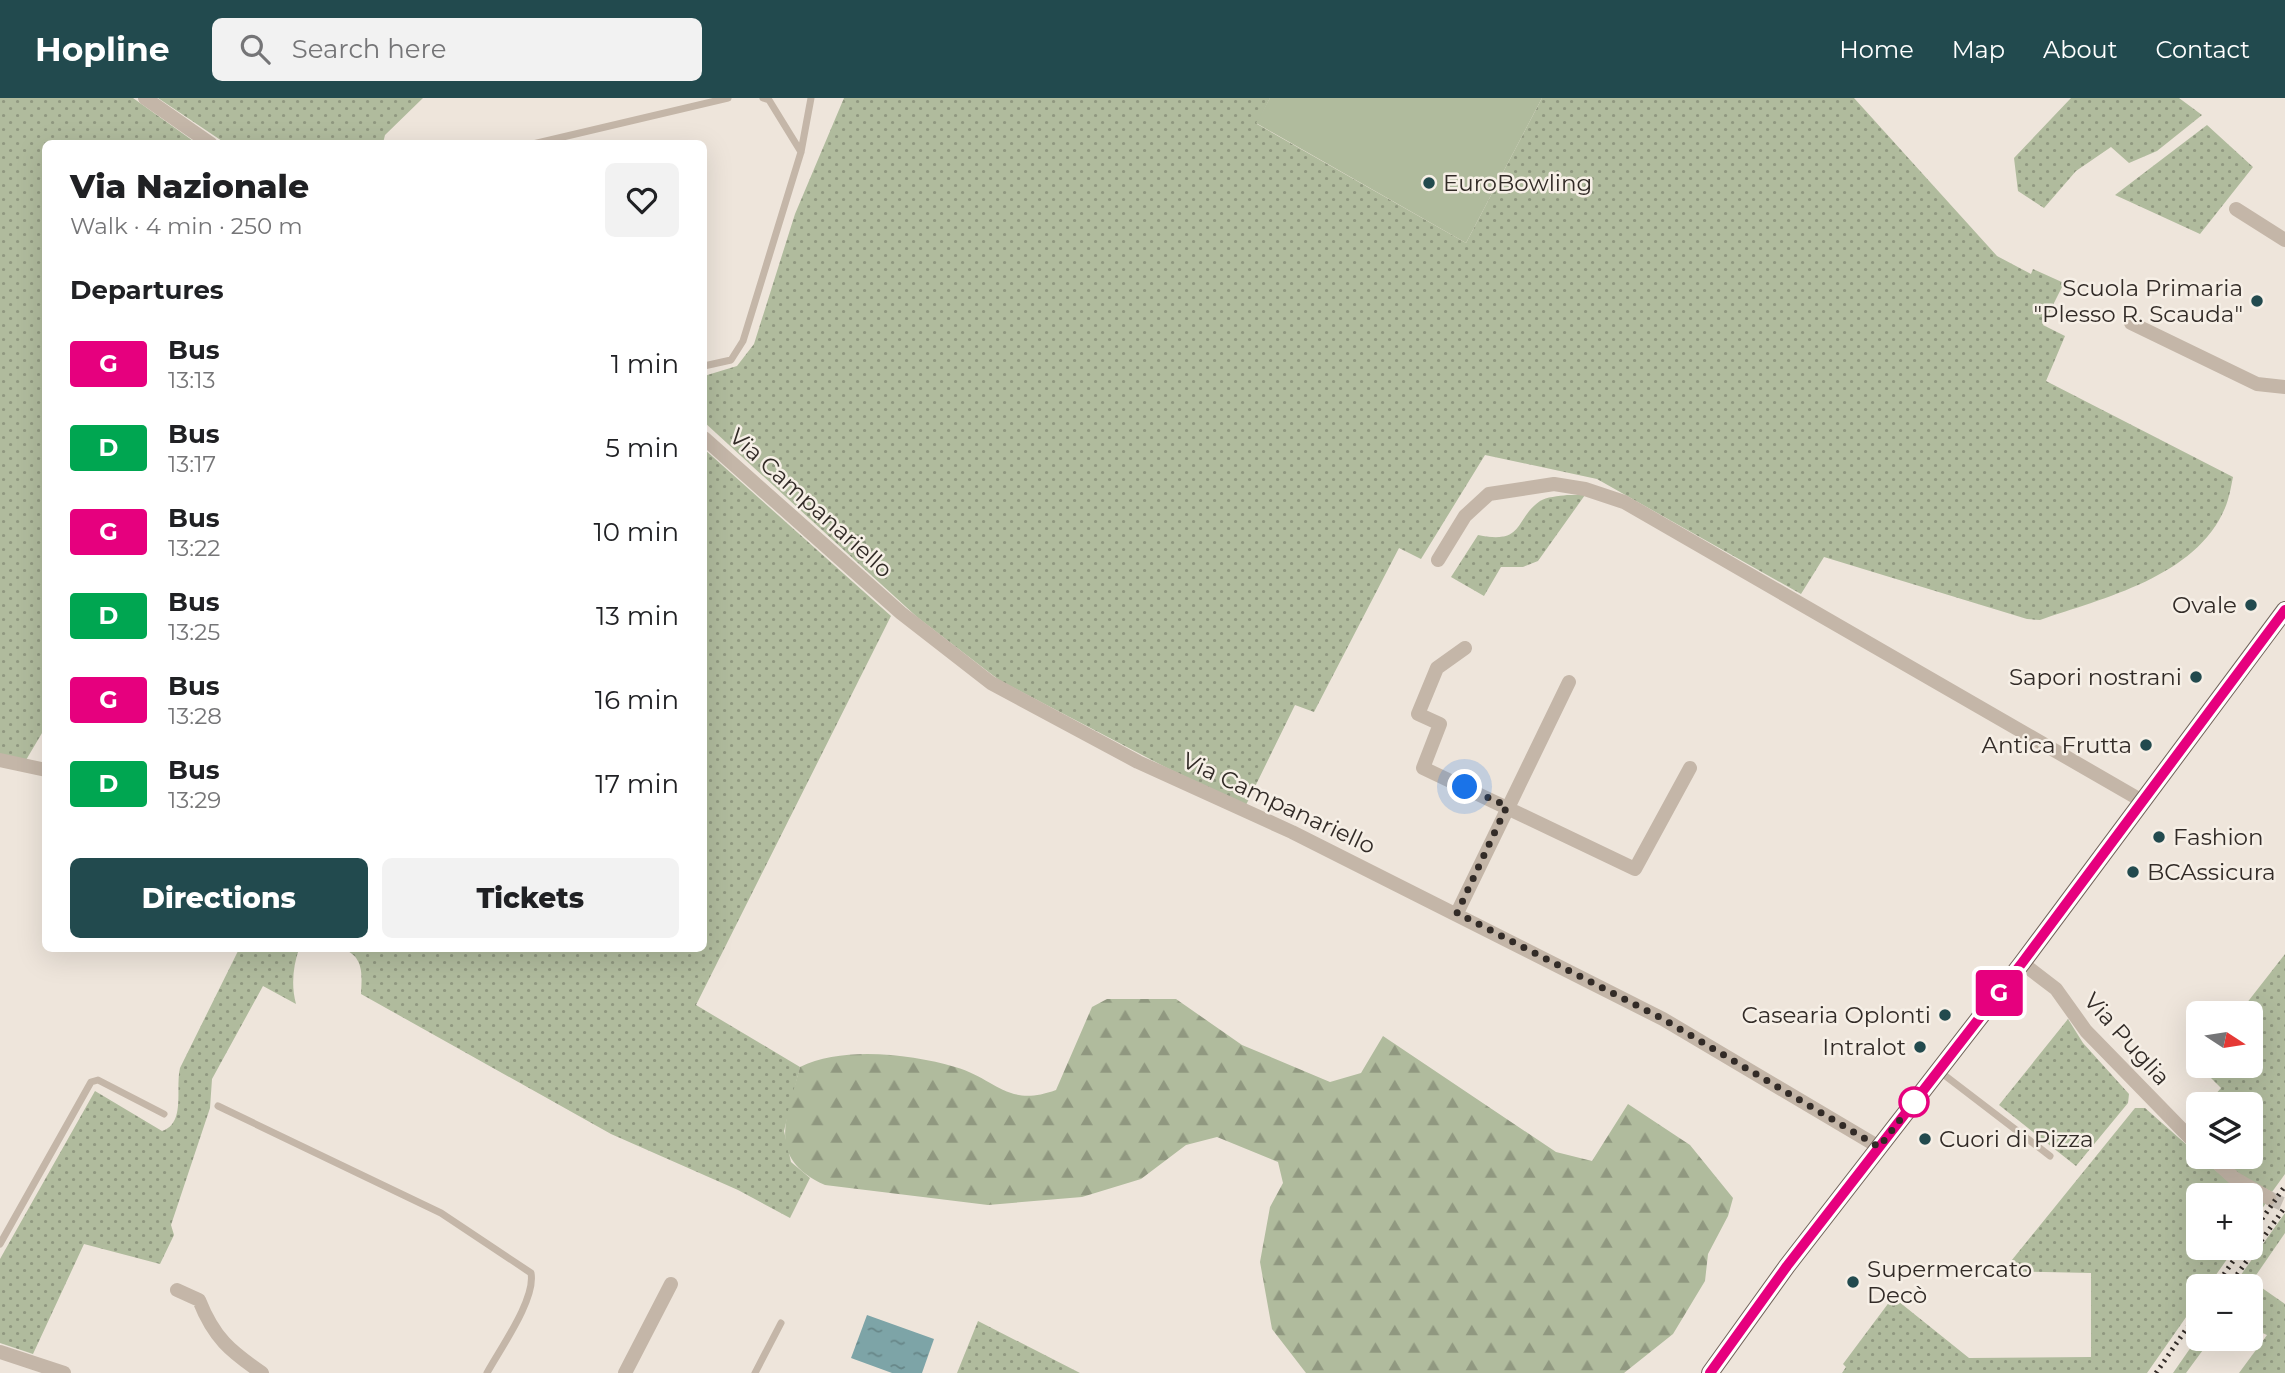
<!DOCTYPE html>
<html lang="en">
<head>
<meta charset="utf-8">
<style>
	:root { --surface:#fff; --page:#f2f2f2; --text:#202124; --muted:#757577; --accent:#224a4e }
	body { margin:0; font-family:Montserrat,sans-serif; background:var(--page); color:var(--text); height:100vh; display:flex; flex-direction:column; font-size:26px; white-space:nowrap }
	* { box-sizing:border-box; margin:0 }
	p { font-size:23px; color:var(--muted) }
	.icon { flex:none; width:38px; height:38px; fill:none; stroke:currentColor; stroke-width:2; stroke-linecap:round; stroke-linejoin:round }
	.map { position:relative; flex:1; overflow:hidden }
	.sheet { position:absolute; left:42px; top:42px; width:665px; height:812px; display:flex; flex-direction:column; background:var(--surface); border-radius:10px; box-shadow:0 7px 28px #0002 }
	.sheet>* { flex:none }
	.badge { padding:0 14px; border-radius:5px; font-size:24px; line-height:46px }
	.needle { width:46px; rotate:102deg }
	.tools { position:absolute; left:2186px; top:903px; display:grid; gap:14px }
	.tools a { display:grid; place-items:center; width:77px; height:77px; border-radius:10px; background:var(--surface); box-shadow:0 7px 28px #0002; font-size:35px }
	.you { position:absolute; width:35px; height:35px; margin:-18px; border:5px solid #fff; border-radius:50%; background:#1a73e8; box-shadow:0 0 0 10px #1a73e833 }
	.map>.badge { position:absolute; translate:-50% -50%; box-shadow:0 0 0 4px #fff }
	h2 { padding:0 28px; font-size:26px; line-height:63px }
	.round { display:grid; place-items:center; flex:none; width:74px; height:74px; border-radius:10px; background:var(--page) }
	.summary { display:flex; align-items:center; justify-content:space-between; height:119px; padding:0 28px }
	h1 { font-size:33px; font-weight:800; line-height:52px }
	.button { display:flex; gap:14px; margin-top:auto; padding:14px 28px }
	.button a { flex:1; height:80px; border-radius:10px; background:var(--accent); color:#fff; font-size:28px; font-weight:800; line-height:80px; text-align:center }
	.button a+a { background:var(--page); color:var(--text) }
	ul { padding:0; list-style:none }
	li { display:flex; align-items:center; gap:21px; height:84px; padding:0 28px }
	li div { flex:1 }
	li b { display:block; font-size:26px }
	li em { font-style:normal }
	li .badge { min-width:77px; font-weight:700; text-align:center }
	header { display:flex; align-items:center; gap:42px; box-sizing:border-box; height:98px; padding:0 35px; background:var(--accent); color:#fff }
	header strong { font-size:33px }
	nav { display:flex; gap:38px; margin-inline-start:auto; font-size:24px }
	.search { width:490px; height:63px; background:var(--page); display:flex; align-items:center; gap:18px; box-sizing:border-box; padding:0 24px; border-radius:10px; color:var(--muted); font-size:26px }
	.map>svg:first-child { display:block }
	.grass { fill:url(#grass-dots) }
	.forest { fill:url(#forest-firs) }
	.pitch { fill:#b0bb9d }
	.water { fill:url(#water-ripples) }
	.lines { fill:none; stroke-linecap:round; stroke-linejoin:round }
	.minor-tunnel { stroke:#c8c0b7; stroke-width:14; stroke-dasharray:14 7; stroke-linecap:butt }
	.service { stroke:#c4b6a8; stroke-width:7 }
	.minor { stroke:#c4b6a8; stroke-width:14 }
	.primary { stroke:#72635a; stroke-width:18 }
	.rail { stroke:#322b27; stroke-width:5; stroke-dasharray:2 5; stroke-linecap:butt }
	.line-casing { stroke:#fff; stroke-width:16 }
	.line { stroke:#e6007e; stroke-width:10 }
	.walk { stroke:#322b27; stroke-width:7; stroke-dasharray:0 12.6 }
	.poi-dot { fill:#224a4e; stroke:#f6efe6; stroke-width:2.5 }
	.stop-dot { fill:#fff; stroke:#e6007e; stroke-width:3.5 }
	.labels { text-anchor:middle; dominant-baseline:central; stroke-width:5; stroke-linejoin:round; paint-order:stroke }
	.poi-label { font-size:23px; fill:#322b27; stroke:#f6efe6; text-anchor:end }
	.street-label { font-size:23px; fill:#322b27; stroke:#f6efe6 }
</style>
</head>
<body>
<header>
<strong>Hopline</strong>
<div class="search"><svg class="icon" aria-label="search" viewBox="0 0 24 24"><circle cx="10" cy="10" r="6"/><path d="M15 15l6 6"/></svg>Search here</div>
<nav><a>Home</a><a>Map</a><a>About</a><a>Contact</a></nav>
</header>
<div class="map">
<svg width="2285" height="1275" viewBox="0 0 2285 1275">
	<defs>
		<pattern id="grass-dots" width="8" height="8" patternUnits="userSpaceOnUse" patternTransform="scale(1.75)"><rect width="8" height="8" fill="#b0bb9d"/><path d="M2 2h.1M6 6h.1" fill="none" stroke="#909880" stroke-width="1.8" stroke-linecap="round"/></pattern>
		<pattern id="forest-firs" width="22" height="20" patternUnits="userSpaceOnUse" patternTransform="scale(1.75)"><rect width="22" height="20" fill="#b0bb9d"/><path d="M5 1l3.5 6h-7zM16 11l3.5 6h-7z" fill="#909880"/></pattern>
		<pattern id="water-ripples" width="26" height="14" patternUnits="userSpaceOnUse" patternTransform="scale(1.75)"><rect width="26" height="14" fill="#7da4a7"/><path d="M2 4q2-2 4 0t4 0M15 11q2-2 4 0t4 0" fill="none" stroke="#678688"/></pattern>
	</defs>
	<rect width="100%" height="100%" fill="#eee5db"/>
	<!-- grass -->
	<path class="grass" d="M 0,0 L 133,0 L 196,45 L 46,46 L 45,630 L 26,662 L 0,657 Z
		M 158,0 L 423,0 L 385,37 L 383,45 L 225,45 Z
		M 844,0 L 1270,0 L 1257,26 L 1466,145 L 1542,0 L 1854,0 L 1997,158 L 2031,176 L 2033,171 L 2064,185 L 2043,227 L 2065,238 L 2046,283 L 2233,379 C 2231,389 2229,401 2225,410 C 2196,479 2103,500 2040,522 L 2027,521 L 1824,459 L 1801,496 L 1597,381 L 1485,357 L 1421,461 L 1399,450 L 1314,614 L 1295,607 L 1246,707 L 1167,670 L 999,582 L 917,519 L 704,324 L 704,278 L 737,268 L 754,246 L 795,116 Z
		M 2071,0 L 2179,0 L 2202,17 L 2157,53 L 2129,65 L 2111,49 L 2076,73 L 2044,110 L 2018,93 L 2014,60 Z
		M 2207,27 L 2253,69 L 2200,136 L 2115,97 Z
		M 704,351 L 891,518 L 696,907 L 800,969 L 784,1033 L 791,1064 L 810,1080 L 790,1120 L 738,1092 L 611,1036 L 361,896 C 362,876 364,860 344,851 L 704,850 Z
		M 1567,397 L 1585,397 L 1538,463 L 1523,469 L 1501,469 L 1484,498 L 1451,479 L 1478,437 C 1525,447 1514,421 1540,403 C 1546,399 1559,398 1567,397 Z
		M 239,851 L 299,851 C 293,868 291,888 296,906 L 263,888 L 212,981 L 210,1010 L 171,1127 L 174,1137 L 160,1166 L 84,1146 L 33,1256 L 0,1245 L 0,1161 L 95,993 L 162,1033 C 186,1025 175,991 180,970 Z
		M 2285,856 L 2285,1076 L 2272,1094 L 2240,1078 L 2218,1059 L 2250,1059 L 2250,1006 L 2207,1006 L 2221,990 L 2199,968 L 2250,968 L 2250,915 L 2239,915 Z
		M 2068,921 L 2083,945 L 2129,996 L 2128,1005 L 2076,1068 L 1999,1007 Z
		M 2135,1010 L 2145,1010 L 2230,1085 L 2266,1105 L 2251,1127 L 2250,1097 L 2198,1097 L 2198,1150 L 2235,1150 L 2208,1188 L 2198,1188 L 2198,1202 L 2147,1275 L 1842,1275 L 1846,1269 L 1843,1266 L 1893,1199 L 1969,1260 L 2091,1259 L 2091,1175 L 2003,1173 Z
		M 2285,1115 L 2285,1135 L 2252,1183 L 2285,1206 L 2285,1275 L 2239,1275 L 2267,1237 L 2251,1230 L 2250,1188 L 2233,1188 Z
		M 978,1223 L 1080,1275 L 957,1275 Z
		M 2198,1239 L 2211,1241 L 2186,1275 L 2173,1275 Z"/>
	<!-- forest -->
	<path class="forest" d="M 1107,901 L 1176,901 L 1242,947 L 1330,984 L 1361,975 L 1383,938 L 1556,1054 L 1592,1063 L 1628,1006 L 1690,1047 L 1733,1100 L 1728,1118 L 1708,1156 L 1705,1183 L 1673,1236 L 1624,1275 L 1306,1275 L 1272,1231 L 1260,1164 L 1270,1109 L 1283,1085 L 1278,1064 L 1217,1039 L 1186,1047 L 1141,1081 L 1082,1099 L 988,1107 L 825,1087 C 765,1060 787,1019 800,969 C 842,948 911,956 955,969 C 997,981 1007,1010 1056,992 L 1092,909 Z"/>
	<!-- pitch -->
	<path class="pitch" d="M 1270,0 L 1542,0 L 1466,145 L 1256,25 Z"/>
	<!-- water -->
	<path class="water" d="M 867,1217 L 934,1241 L 922,1275 L 892,1275 L 851,1260 Z"/>
	<g class="lines">
		<!-- minor-tunnel -->
		<path class="minor-tunnel" d="M 2269,1100 L 2285,1107"/>
		<!-- service -->
		<path class="service" d="M 763,0 L 769,2 L 801,54
			M 533,46 L 728,0
			M 704,268 L 731,262 L 743,243 L 801,54 L 811,0
			M 1939,973 L 2050,1058
			M 218,1008 L 441,1115 L 531,1175 C 536,1201 500,1251 487,1275
			M 0,1146 L 91,984 L 98,982 L 164,1016
			M 755,1275 L 781,1225"/>
		<!-- minor -->
		<path class="minor" d="M 145,0 L 211,46
			M 2236,111 L 2285,142
			M 2131,225 L 2257,286 L 2285,289
			M 704,340 L 901,515 L 991,585 L 1138,664 L 1292,734 L 1663,921 L 1879,1049
			M 1438,462 L 1465,418 L 1489,396 L 1554,386 L 1585,391 L 1624,404 L 2144,704
			M 1465,550 L 1437,570 L 1418,616 L 1440,626 L 1423,670 L 1635,771 L 1690,670
			M 0,662 L 46,672
			M 1457,815 L 1569,584
			M 2022,865 L 2056,891 L 2086,933 L 2198,1048
			M 2211,1059 L 2234,1080 L 2269,1100
			M 177,1192 L 199,1202 C 214,1240 230,1253 262,1275
			M 0,1254 L 64,1275
			M 625,1275 L 671,1186"/>
		<!-- primary -->
		<path class="primary" d="M 1710,1275 L 1787,1168 L 2022,865 L 2285,512"/>
		<!-- rail -->
		<path class="rail" d="M 2250,1138 L 2285,1088
			M 2216,1188 L 2242,1150
			M 2229,1188 L 2285,1109
			M 2156,1275 L 2198,1214"/>
	</g>
	<g class="lines">
		<!-- line casing -->
		<g class="line-casing">
			<path id="line" d="M 1710,1275 L 1787,1168 L 2022,865 L 2285,512"/>
		</g>
		<!-- line -->
		<use href="#line" class="line"/>
		<!-- walk -->
		<path class="walk" d="M 1465,689 L 1507,708 L 1457,815 L 1663,921 L 1879,1049 L 1914,1004"/>
	</g>
	<!-- markers -->
	<g class="poi-dot">
		<circle cx="1429" cy="85" r="7"/>
		<circle cx="2257" cy="203" r="7"/>
		<circle cx="2251" cy="507" r="7"/>
		<circle cx="2196" cy="579" r="7"/>
		<circle cx="2146" cy="647" r="7"/>
		<circle cx="2159" cy="739" r="7"/>
		<circle cx="2133" cy="774" r="7"/>
		<circle cx="1945" cy="917" r="7"/>
		<circle cx="1920" cy="949" r="7"/>
		<circle cx="1925" cy="1041" r="7"/>
		<circle cx="1853" cy="1184" r="7"/>
	</g>
	<circle class="stop-dot" cx="1914" cy="1004" r="14"/>
	<g class="labels">
		<!-- poi labels -->
		<g class="poi-label">
			<text x="1443" y="85" text-anchor="start">EuroBowling</text>
			<text x="2243" y="190">Scuola Primaria<tspan x="2243" dy="26">"Plesso R. Scauda"</tspan></text>
			<text x="2237" y="507">Ovale</text>
			<text x="2182" y="579">Sapori nostrani</text>
			<text x="2132" y="647">Antica Frutta</text>
			<text x="2173" y="739" text-anchor="start">Fashion</text>
			<text x="2147" y="774" text-anchor="start">BCAssicura</text>
			<text x="1931" y="917">Casearia Oplonti</text>
			<text x="1906" y="949">Intralot</text>
			<text x="1939" y="1041" text-anchor="start">Cuori di Pizza</text>
			<text x="1867" y="1171" text-anchor="start">Supermercato<tspan x="1867" dy="26">Decò</tspan></text>
		</g>
		<!-- street labels -->
		<g class="street-label">
			<text transform="translate(811 405) rotate(42)">Via Campanariello</text>
			<text transform="translate(1279 705) rotate(25)">Via Campanariello</text>
			<text transform="translate(2127 941) rotate(48)">Via Puglia</text>
		</g>
	</g>
</svg>
<div class="tools">
<a><svg class="needle" viewBox="-14 -14 28 28"><path d="M0-13l5 13h-10z" fill="#e53935"/><path d="M0 13l5-13h-10z" fill="#757577"/></svg></a>
<a><svg class="icon" aria-label="layers" viewBox="0 0 24 24"><path d="M12 4l9 5-9 5-9-5zM3 14l9 5 9-5"/></svg></a>
<a>+</a>
<a>−</a>
</div>
<div class="you" style="left:1465px;top:689px"></div>
<b class="badge" style="left:1999px;top:895px;background:#e6007e;color:#fff">G</b>
<section class="sheet">
<div class="summary"><div><h1>Via Nazionale</h1><p>Walk · 4 min · 250 m</p></div><a class="round"><svg class="icon" aria-label="heart" viewBox="0 0 24 24"><path d="M12 20l-8-8c-3-5 5-10 8-4 3-6 11-1 8 4z"/></svg></a></div>
<h2>Departures</h2>
<ul>
<li><span class="badge" style="background:#e6007e;color:#fff">G</span><div><b>Bus</b><p>13:13</p></div><em>1 min</em></li>
<li><span class="badge" style="background:#00a651;color:#fff">D</span><div><b>Bus</b><p>13:17</p></div><em>5 min</em></li>
<li><span class="badge" style="background:#e6007e;color:#fff">G</span><div><b>Bus</b><p>13:22</p></div><em>10 min</em></li>
<li><span class="badge" style="background:#00a651;color:#fff">D</span><div><b>Bus</b><p>13:25</p></div><em>13 min</em></li>
<li><span class="badge" style="background:#e6007e;color:#fff">G</span><div><b>Bus</b><p>13:28</p></div><em>16 min</em></li>
<li><span class="badge" style="background:#00a651;color:#fff">D</span><div><b>Bus</b><p>13:29</p></div><em>17 min</em></li>
</ul>
<div class="button"><a>Directions</a><a>Tickets</a></div>
</section>
</div>
</body>
</html>
